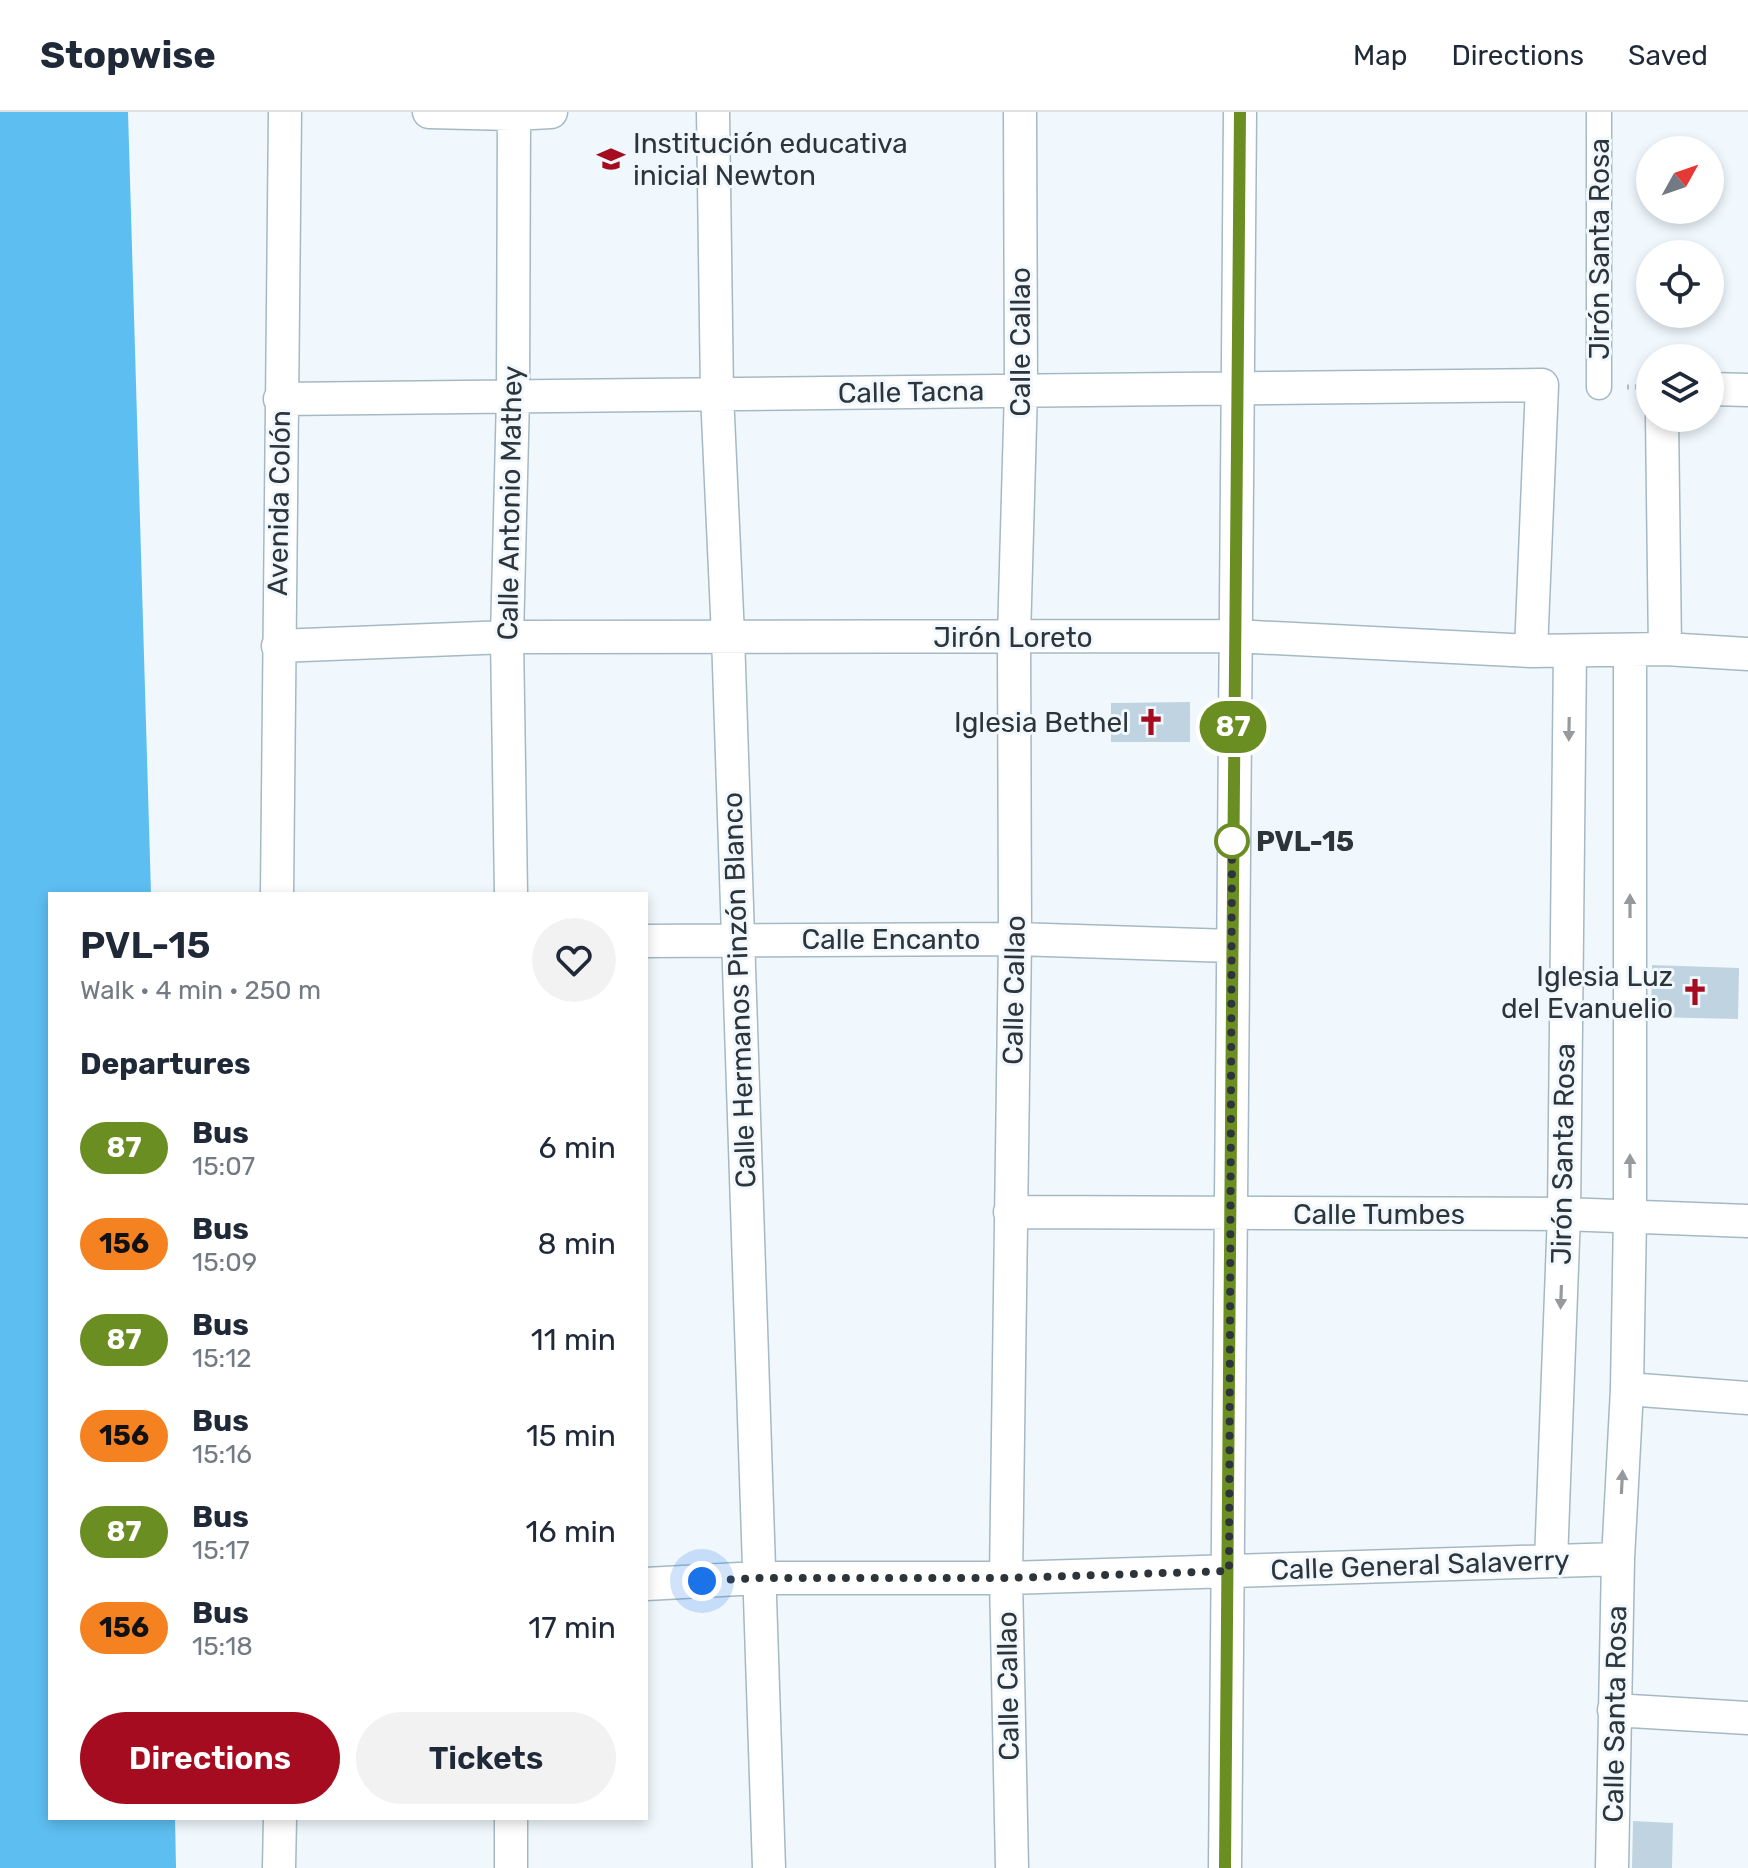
<!DOCTYPE html>
<html lang="en">
<head>
<meta charset="utf-8">
<style>
	:root { --surface:#fff; --page:#f2f2f3; --text:#1f2937; --muted:#747a83; --line:#e0e1e3; --accent:#a50c1f }
	body { margin:0; font-family:Rubik,sans-serif; background:var(--page); color:var(--text); height:100vh; display:flex; flex-direction:column; font-size:30px; white-space:nowrap }
	* { box-sizing:border-box; margin:0 }
	p { font-size:26px; color:var(--muted) }
	.icon { flex:none; width:44px; height:44px; fill:none; stroke:currentColor; stroke-width:2; stroke-linecap:round; stroke-linejoin:round }
	.map { position:relative; flex:1; overflow:hidden }
	.drawer { position:absolute; left:48px; top:780px; width:600px; height:928px; display:flex; flex-direction:column; background:var(--surface); border-radius:0px; box-shadow:0 4px 12px #0003 }
	.drawer>* { flex:none }
	.badge { padding:0 16px; border-radius:26px; font-size:28px; line-height:52px }
	.needle { width:52px; rotate:50deg }
	.tools { position:absolute; left:1636px; top:24px; display:grid; gap:16px }
	.tools a { display:grid; place-items:center; width:88px; height:88px; border-radius:50%; background:var(--surface); box-shadow:0 4px 12px #0003; font-size:40px }
	.you { position:absolute; width:40px; height:40px; margin:-20px; border:6px solid #fff; border-radius:50%; background:#1a73e8; box-shadow:0 0 0 12px #1a73e833 }
	.map>.badge { position:absolute; translate:-50% -50%; box-shadow:0 0 0 4px #fff }
	h2 { padding:0 32px; font-size:30px; line-height:72px }
	.round { display:grid; place-items:center; flex:none; width:84px; height:84px; border-radius:42px; background:var(--page) }
	.head { display:flex; align-items:center; justify-content:space-between; height:136px; padding:0 32px }
	h1 { font-size:38px; font-weight:600; line-height:60px }
	.cta { display:flex; gap:16px; margin-top:auto; padding:16px 32px }
	.cta a { flex:1; height:92px; border-radius:48px; background:var(--accent); color:#fff; font-size:32px; font-weight:600; line-height:92px; text-align:center }
	.cta a+a { background:var(--page); color:var(--text) }
	ul { padding:0; list-style:none }
	li { display:flex; align-items:center; gap:24px; height:96px; padding:0 32px }
	li div { flex:1 }
	li b { display:block; font-size:30px }
	li em { font-style:normal }
	li .badge { min-width:88px; font-weight:700; text-align:center }
	header { display:flex; align-items:center; gap:48px; box-sizing:border-box; height:112px; padding:0 40px; background:var(--surface); border-bottom:2px solid var(--line) }
	header strong { font-size:38px }
	nav { display:flex; gap:44px; margin-inline-start:auto; font-size:28px }
	.map>svg:first-child { display:block }
	.water { fill:#5dbef1 }
	.building { fill:#bfd4e0 }
	.lines { fill:none; stroke-linecap:round; stroke-linejoin:round }
	.pedestrian-casing { stroke:#a5b9c5; stroke-width:27 }
	.minor-casing { stroke:#a5b9c5; stroke-width:35 }
	.path { stroke:#b5bdc2; stroke-width:5; stroke-dasharray:2 6; stroke-linecap:butt }
	.pedestrian { stroke:#fff; stroke-width:24 }
	.minor { stroke:#fff; stroke-width:32 }
	.oneway { fill:#969a9c }
	.line-casing { stroke:#fff; stroke-width:18 }
	.line { stroke:#6b8e23; stroke-width:12 }
	.walk { stroke:#2d353a; stroke-width:8; stroke-dasharray:0 14.4 }
	.stop-dot { fill:#fff; stroke:#6b8e23; stroke-width:4 }
	.labels { text-anchor:middle; dominant-baseline:central; stroke-width:6; stroke-linejoin:round; paint-order:stroke }
	.poi-label { font-size:28px; fill:#2d353a; stroke:#f0f8fd; text-anchor:end }
	.street-label { font-size:28px; fill:#2d353a; stroke:#f0f8fd }
	.stop-label { font-size:28px; font-weight:bold; fill:#2d353a; stroke:#f0f8fd; text-anchor:start }
</style>
</head>
<body>
<header>
<strong>Stopwise</strong>
<nav><a>Map</a><a>Directions</a><a>Saved</a></nav>
</header>
<div class="map">
<svg width="1748" height="1756" viewBox="0 0 1748 1756">
	<rect width="100%" height="100%" fill="#f0f8fd"/>
	<!-- water -->
	<path class="water" d="M 0,0 L 128,0 L 151,782 L 50,782 L 50,1706 L 175,1706 L 176,1756 L 0,1756 Z"/>
	<!-- building -->
	<path class="building" d="M 1190,590 L 1190,630 L 1111,630 L 1111,591 Z
		M 1652,853 L 1739,856 L 1738,907 L 1651,905 Z
		M 1633,1709 L 1673,1711 L 1672,1756 L 1632,1756 Z"/>
	<g class="lines">
		<!-- pedestrian casing -->
		<g class="pedestrian-casing">
			<path id="pedestrian" d="M 1599,275 L 1599,0"/>
		</g>
		<!-- minor casing -->
		<g class="minor-casing">
			<path id="minor" d="M 429,0 L 514,2 L 551,0
				M 713,0 L 717,282 L 728,524 L 769,1756
				M 1710,277 L 1748,278
				M 280,287 L 1542,273 L 1531,539
				M 1662,306 L 1665,537
				M 278,534 L 507,525 L 1234,524 L 1531,539 L 1665,537 L 1748,542
				M 277,782 L 285,0
				M 511,782 L 507,525 L 513,285 L 514,0
				M 646,829 L 1015,827 L 1231,834
				M 1010,1100 L 1564,1102 L 1748,1109
				M 1627,1277 L 1748,1286
				M 1551,1449 L 1564,1102 L 1570,539
				M 646,1472 L 758,1466 L 1006,1466 L 1618,1447
				M 1614,1598 L 1748,1606
				M 279,1756 L 280,1706
				M 511,1756 L 511,1706
				M 1012,1756 L 1006,1466 L 1015,827 L 1014,525 L 1021,278 L 1020,0
				M 1225,1756 C 1234,1171 1232,585 1240,0
				M 1612,1756 L 1618,1447 L 1627,1277 L 1630,1104 L 1630,539"/>
		</g>
		<!-- path -->
		<path class="path" d="M 1627,275 L 1649,275"/>
		<!-- pedestrian -->
		<use href="#pedestrian" class="pedestrian"/>
		<!-- minor -->
		<use href="#minor" class="minor"/>
	</g>
	<!-- one-way arrows -->
	<defs><path id="oneway-solid" d="M-6-.8H1V-3.2L6.5 0L1 3.2V.8H-6Z" transform="scale(2)"/></defs>
	<g class="oneway">
		<use href="#oneway-solid" transform="translate(1569 617) rotate(91)"/>
		<use href="#oneway-solid" transform="translate(1630 794) rotate(-90)"/>
		<use href="#oneway-solid" transform="translate(1630 1054) rotate(-90)"/>
		<use href="#oneway-solid" transform="translate(1561 1185) rotate(92)"/>
		<use href="#oneway-solid" transform="translate(1622 1370) rotate(-87)"/>
	</g>
	<g class="lines">
		<!-- line casing -->
		<g class="line-casing">
			<path id="line" d="M 1225,1756 C 1232,1171 1232,585 1240,0"/>
		</g>
		<!-- line -->
		<use href="#line" class="line"/>
		<!-- walk -->
		<path class="walk" d="M 702,1469 L 758,1466 L 1006,1466 L 1229,1459 L 1232,729"/>
	</g>
	<!-- icons -->
	<defs>
		<g id="school-bare" transform="scale(2.16)"><path d="M0-5L7-2L0 1L-7-2ZM-4 1L0 2.5L4 1V4Q0 6-4 4Z" fill="#a50c1f" stroke="#f0f8fd" stroke-width="2.5" paint-order="stroke"/></g>
		<g id="church-bare" transform="scale(2.16)"><path d="M-1.2-6h2.4v3.5h3.3v2.4h-3.3V6h-2.4V-.1h-3.3v-2.4h3.3Z" fill="#a50c1f" stroke="#f0f8fd" stroke-width="2.5" paint-order="stroke"/></g>
	</defs>
	<g fill-rule="evenodd">
		<use href="#school-bare" x="611" y="47"/>
		<use href="#church-bare" x="1151" y="610"/>
		<use href="#church-bare" x="1695" y="880"/>
	</g>
	<!-- markers -->
	<circle class="stop-dot" cx="1232" cy="729" r="16"/>
	<g class="labels">
		<!-- poi labels -->
		<g class="poi-label">
			<text x="633" y="31" text-anchor="start">Institución educativa<tspan x="633" dy="32">inicial Newton</tspan></text>
			<text x="1129" y="610">Iglesia Bethel</text>
			<text x="1673" y="864">Iglesia Luz<tspan x="1673" dy="32">del Evanuelio</tspan></text>
		</g>
		<!-- street labels -->
		<g class="street-label">
			<text transform="translate(1599 137) rotate(-90)">Jirón Santa Rosa</text>
			<text transform="translate(1020 230) rotate(-90)">Calle Callao</text>
			<text transform="translate(911 280) rotate(-1)">Calle Tacna</text>
			<text transform="translate(279 391) rotate(-89)">Avenida Colón</text>
			<text transform="translate(510 391) rotate(-89)">Calle Antonio Mathey</text>
			<text x="1013" y="525">Jirón Loreto</text>
			<text x="891" y="827">Calle Encanto</text>
			<text transform="translate(739 878) rotate(-92)">Calle Hermanos Pinzón Blanco</text>
			<text transform="translate(1014 878) rotate(-89)">Calle Callao</text>
			<text transform="translate(1563 1042) rotate(-89)">Jirón Santa Rosa</text>
			<text x="1379" y="1102">Calle Tumbes</text>
			<text transform="translate(1420 1453) rotate(-2)">Calle General Salaverry</text>
			<text transform="translate(1008 1574) rotate(-91)">Calle Callao</text>
			<text transform="translate(1615 1602) rotate(-89)">Calle Santa Rosa</text>
		</g>
		<!-- stop labels -->
		<g class="stop-label">
			<text x="1256" y="729">PVL-15</text>
		</g>
	</g>
</svg>
<div class="tools">
<a><svg class="needle" viewBox="-14 -14 28 28"><path d="M0-13l5 13h-10z" fill="#e53935"/><path d="M0 13l5-13h-10z" fill="#747a83"/></svg></a>
<a><svg class="icon" aria-label="locate" viewBox="0 0 24 24"><circle cx="12" cy="12" r="6"/><path d="M12 2v4M12 18v4M2 12h4M18 12h4"/></svg></a>
<a><svg class="icon" aria-label="layers" viewBox="0 0 24 24"><path d="M12 4l9 5-9 5-9-5zM3 14l9 5 9-5"/></svg></a>
</div>
<div class="you" style="left:702px;top:1469px"></div>
<b class="badge" style="left:1233px;top:615px;background:#6b8e23;color:#fff">87</b>
<section class="drawer">
<div class="head"><div><h1>PVL-15</h1><p>Walk · 4 min · 250 m</p></div><a class="round"><svg class="icon" aria-label="heart" viewBox="0 0 24 24"><path d="M12 20l-8-8c-3-5 5-10 8-4 3-6 11-1 8 4z"/></svg></a></div>
<h2>Departures</h2>
<ul>
<li><span class="badge" style="background:#6b8e23;color:#fff">87</span><div><b>Bus</b><p>15:07</p></div><em>6 min</em></li>
<li><span class="badge" style="background:#f58220;color:#111">156</span><div><b>Bus</b><p>15:09</p></div><em>8 min</em></li>
<li><span class="badge" style="background:#6b8e23;color:#fff">87</span><div><b>Bus</b><p>15:12</p></div><em>11 min</em></li>
<li><span class="badge" style="background:#f58220;color:#111">156</span><div><b>Bus</b><p>15:16</p></div><em>15 min</em></li>
<li><span class="badge" style="background:#6b8e23;color:#fff">87</span><div><b>Bus</b><p>15:17</p></div><em>16 min</em></li>
<li><span class="badge" style="background:#f58220;color:#111">156</span><div><b>Bus</b><p>15:18</p></div><em>17 min</em></li>
</ul>
<div class="cta"><a>Directions</a><a>Tickets</a></div>
</section>
</div>
</body>
</html>
